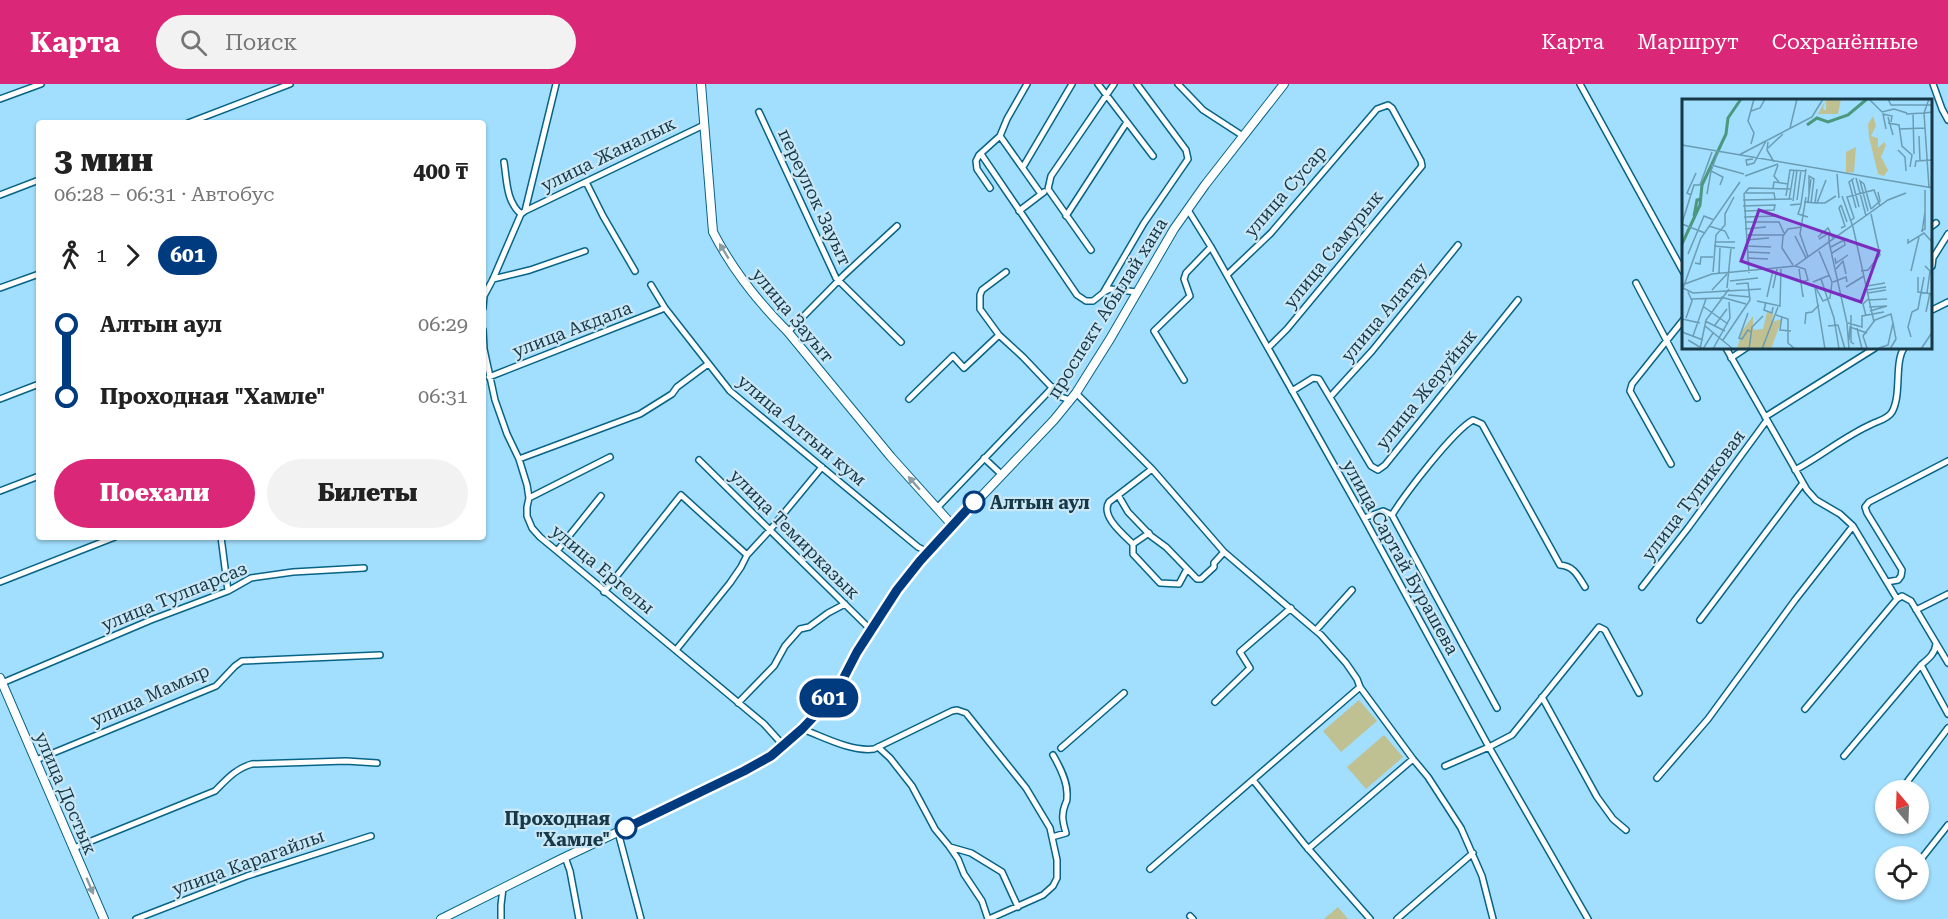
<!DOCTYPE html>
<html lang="ru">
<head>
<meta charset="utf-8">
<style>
	:root { --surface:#fff; --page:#f2f2f2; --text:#222; --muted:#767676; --accent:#db2777 }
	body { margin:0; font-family:"Roboto Serif",serif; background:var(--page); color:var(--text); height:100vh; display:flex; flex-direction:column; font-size:22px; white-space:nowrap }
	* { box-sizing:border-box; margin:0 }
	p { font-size:20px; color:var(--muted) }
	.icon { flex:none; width:33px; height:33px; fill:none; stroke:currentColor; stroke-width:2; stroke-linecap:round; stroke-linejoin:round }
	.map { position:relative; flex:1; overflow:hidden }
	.drawer { position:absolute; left:36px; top:36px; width:450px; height:420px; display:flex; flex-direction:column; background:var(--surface); border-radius:6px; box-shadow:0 2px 4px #0004 }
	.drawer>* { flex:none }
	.badge { padding:0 12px; border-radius:20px; font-size:21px; line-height:39px }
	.needle { width:39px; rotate:341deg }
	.controls { position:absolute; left:1875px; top:696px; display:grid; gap:12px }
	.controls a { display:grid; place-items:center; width:54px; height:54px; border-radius:50%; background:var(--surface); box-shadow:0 2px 4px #0004; font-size:30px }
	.map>.badge { position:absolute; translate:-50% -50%; box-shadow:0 0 0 3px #fff }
	.legs { display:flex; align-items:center; gap:9px; height:66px; padding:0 18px; font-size:20px }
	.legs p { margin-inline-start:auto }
	.headline { display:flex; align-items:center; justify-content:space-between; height:102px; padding:0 18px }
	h1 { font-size:33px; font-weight:800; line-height:45px }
	.action { display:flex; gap:12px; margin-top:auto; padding:12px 18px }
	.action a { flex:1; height:69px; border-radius:36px; background:var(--accent); color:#fff; font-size:24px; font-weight:800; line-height:69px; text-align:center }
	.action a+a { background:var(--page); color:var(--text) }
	ul { padding:0 18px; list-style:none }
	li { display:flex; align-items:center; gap:21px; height:72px; font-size:22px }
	li i { display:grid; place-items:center; width:9px; height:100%; margin:0 8px; background:currentColor }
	li i::after { content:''; width:15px; height:15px; margin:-8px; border:4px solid; border-radius:50%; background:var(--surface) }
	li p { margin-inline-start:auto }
	li:first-child i { background:linear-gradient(#0000 50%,currentColor 0) }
	li:last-child i { background:linear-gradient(currentColor 50%,#0000 0) }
	header { display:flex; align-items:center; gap:36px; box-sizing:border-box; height:84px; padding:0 30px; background:var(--accent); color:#fff }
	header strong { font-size:28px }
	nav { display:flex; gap:33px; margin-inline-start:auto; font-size:21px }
	.search { width:420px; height:54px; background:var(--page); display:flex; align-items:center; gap:15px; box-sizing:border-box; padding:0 21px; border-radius:33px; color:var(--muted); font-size:22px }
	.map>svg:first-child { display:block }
	.green { fill:#bfc192 }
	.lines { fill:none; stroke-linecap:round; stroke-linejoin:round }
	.street-casing { stroke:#076486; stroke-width:8 }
	.secondary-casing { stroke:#076486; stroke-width:10 }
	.street { stroke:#fff; stroke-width:5 }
	.secondary { stroke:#fff; stroke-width:8 }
	.oneway { fill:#8b9ca3 }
	.line-1-casing { stroke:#fff; stroke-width:14 }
	.line-1 { stroke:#003b80; stroke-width:9 }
	.stop-1-dot { fill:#fff; stroke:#003b80; stroke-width:3 }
	.labels { text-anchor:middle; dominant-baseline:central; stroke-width:4.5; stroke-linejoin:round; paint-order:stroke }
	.street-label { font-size:18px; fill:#173847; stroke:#cae7f6 }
	.stop-label { font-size:18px; font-weight:bold; fill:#173847; stroke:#cae7f6; text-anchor:start }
	.inset-river { fill:none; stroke:#4b987f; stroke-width:3 }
	.inset-road { fill:none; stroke:#6a9cb4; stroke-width:1.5 }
	.view { fill:#7b2cbf; fill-opacity:0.15; stroke:#7b2cbf; stroke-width:3 }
	.inset-edge { fill:none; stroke:#173847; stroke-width:3 }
</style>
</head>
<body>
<header>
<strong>Карта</strong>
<div class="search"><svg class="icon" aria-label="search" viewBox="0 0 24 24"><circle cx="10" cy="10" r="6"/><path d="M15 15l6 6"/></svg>Поиск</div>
<nav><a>Карта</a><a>Маршрут</a><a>Сохранённые</a></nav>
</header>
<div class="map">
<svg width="1948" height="835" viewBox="0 0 1948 835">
	<rect width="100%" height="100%" fill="#a2defd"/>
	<!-- green -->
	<path class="green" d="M 1359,616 L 1377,637 L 1341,668 L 1323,647 Z
		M 1384,651 L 1403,673 L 1366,705 L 1347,683 Z
		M 1338,823 L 1348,835 L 1324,835 Z"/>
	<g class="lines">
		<!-- street casing -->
		<g class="street-casing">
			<path id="street" d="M 1098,0 L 1153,72
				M 1178,0 L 1203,26 L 1243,52
				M 1580,0 L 1684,189
				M 1933,0 L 1942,25 L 1948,36
				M 0,15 L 41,0
				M 759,28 L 836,194 L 901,258
				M 188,39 L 290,0
				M 1000,52 L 1041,110
				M 981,70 L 1077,211 L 1086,217 L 1093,217 L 1103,209 L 1144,139 L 1188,75 L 1186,66 L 1137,0
				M 504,78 C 507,97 506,117 521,130
				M 1023,83 L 1072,0
				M 586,98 L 603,132 L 635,187
				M 990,104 L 977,85 L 976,77 L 979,71 L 1000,52 L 1007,35 L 1027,0
				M 0,111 L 39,96
				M 1188,126 L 1211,163 L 1364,434 L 1489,663 L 1588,835
				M 525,127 L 704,41
				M 1019,127 L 1044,108
				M 1066,132 L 1127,38
				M 1932,142 L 1936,139
				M 1091,166 L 1048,105 L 1051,92 L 1114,0
				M 1932,182 L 1933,174 L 1948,150
				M 1006,188 L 982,206 L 980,211 L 980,225 L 999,251 L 1023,273 L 1061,313 L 1070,316
				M 1227,191 L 1271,149 L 1377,25 L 1388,21 L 1392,24 L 1421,77 L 1422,82 L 1287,245 L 1268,264
				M 493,195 L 530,186 L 585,167
				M 1636,199 L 1697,314
				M 651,201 L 665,224 L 730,307 L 918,463 L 928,468
				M 0,204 L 39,190
				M 1104,208 L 1110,205 L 1137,208
				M 483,224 L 484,212 L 493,195 L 521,130 L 525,127 L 556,0
				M 1932,226 L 1948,218
				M 483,246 L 484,265 L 495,316 L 507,350 L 519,375 L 527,401 L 529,414 L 527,423 L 527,432 L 532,444 L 540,453 L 557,467 L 764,640 L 783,661
				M 788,248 L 844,191 L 897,142
				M 1726,264 L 1807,406 L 1816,416 L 1840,430 L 1853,442 L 1897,515
				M 1731,274 L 1746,264
				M 489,293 L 665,224
				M 1184,296 L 1154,247 L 1190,212 L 1184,195 L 1186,189 L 1211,163
				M 1292,307 L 1313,294 L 1319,295 L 1371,382 L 1378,386 L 1385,381 L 1518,216
				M 1076,309 L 1152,385 L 1224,468 L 1321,551 L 1346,579 L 1357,595 L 1360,603 L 1413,675 L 1428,693 L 1461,744 L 1482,792 L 1493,835
				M 1330,313 L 1372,267 L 1458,161
				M 0,315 L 39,300
				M 909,315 L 953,272 L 964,284 L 999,251
				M 1765,333 L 1875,264
				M 984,374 L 1001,390
				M 519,375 L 640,330 L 672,310 L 677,303 L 708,280
				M 699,376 L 871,546
				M 1671,380 L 1630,307 L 1632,300 L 1684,235
				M 1152,385 L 1109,418 C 1100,432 1124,451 1133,460 L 1133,470 L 1160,499 L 1179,500 L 1187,485
				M 1795,386 C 1821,372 1845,352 1872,340 C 1878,337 1888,335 1892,328 C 1902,310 1894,279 1904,264
				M 0,407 L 39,392
				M 1118,411 L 1128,428 L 1151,452 L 1166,463 L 1197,495 L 1201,495 L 1214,483 L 1214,479 L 1224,468
				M 529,414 L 610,373
				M 937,424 L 1053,303
				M 1364,434 L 1383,427 L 1392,431
				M 221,453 L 228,507
				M 1133,460 L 1149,449
				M 557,467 L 601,412
				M 0,498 L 115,453
				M 1887,498 L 1898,496 L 1901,492 L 1902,486 L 1867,429 L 1865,423 L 1869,418 L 1948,377
				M 1642,503 L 1688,444 L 1767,336
				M 604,508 L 681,411 L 747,471
				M 1916,526 L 1948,510
				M 1700,536 L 1803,399
				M 1316,546 L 1352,506
				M 676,566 L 730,499 L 741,483 L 747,471 L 770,446 L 822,383
				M 1921,581 L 1948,630
				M 2,599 L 151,536 L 228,507 L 251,494 L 293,488 L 364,484
				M 1542,613 L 1597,713 L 1613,735 L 1626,746
				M 1215,618 L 1250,584 L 1240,568 L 1291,524
				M 738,619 L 774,582 L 785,562 L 800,545 L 809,543 L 828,529 L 845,520
				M 1497,624 L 1392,431 C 1405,410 1453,347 1473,336 L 1482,340 L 1560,481 C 1574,482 1578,492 1585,503
				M 1805,625 L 1897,515 L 1902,512 L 1911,517 L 1948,579
				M 802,645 C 824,653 851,668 874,665 L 952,627 L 957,626 L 966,629 L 1026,704 L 1050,744 L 1057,776 L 1057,794 L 1053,802 L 1043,811 L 989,835
				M 878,663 L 890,674 L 912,702 L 935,745 L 949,762 L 958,775 L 964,790 L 982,817 L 988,835
				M 1061,664 L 1124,609
				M 1844,672 L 1921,581 C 1928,575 1935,570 1936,560
				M 36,676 L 216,602 L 235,582 L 242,577 L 380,571
				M 1445,682 L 1489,663 L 1512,651 L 1599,543 L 1605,546 L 1639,609
				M 1657,694 L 1708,635 L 1795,516 L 1853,442
				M 1253,696 L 1305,761 L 1370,835
				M 1901,706 L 1948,644
				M 1885,727 L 1886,726
				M 618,748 L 641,835
				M 1052,753 L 1066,749 C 1063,739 1061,731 1065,721 C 1067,715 1067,719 1067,712 C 1068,698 1060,683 1053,671
				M 950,763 L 971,769 L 1002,788 L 1018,823
				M 74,764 L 215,707 C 227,695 235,685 252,680 L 346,677 L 377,679
				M 1308,765 L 1413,675
				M 565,773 L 570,787 L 579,835
				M 1918,779 L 1948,741
				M 1150,785 L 1360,603
				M 1190,832 L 1193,835
				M 136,835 L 247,792 L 371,752
				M 501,835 L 501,821 L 503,804
				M 1397,835 L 1473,769"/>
		</g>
		<!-- secondary casing -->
		<g class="secondary-casing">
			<path id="secondary" d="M 701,0 L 713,148 C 732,185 759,219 788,248 L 891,373 L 953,442
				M 0,594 L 104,835
				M 441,835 L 561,775 L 727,696 L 771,672 L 802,645 L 822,624 L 842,597 L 871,546 L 897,506 L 920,477 L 1054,336 L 1076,309 L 1110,255 L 1174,145 L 1205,101 L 1284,0"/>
		</g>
		<!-- street -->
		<use href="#street" class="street"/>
		<!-- secondary -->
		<use href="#secondary" class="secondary"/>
	</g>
	<!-- one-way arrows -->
	<defs><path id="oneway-solid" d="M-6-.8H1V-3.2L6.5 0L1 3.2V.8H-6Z" transform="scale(1.5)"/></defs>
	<g class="oneway">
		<use href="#oneway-solid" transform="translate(724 167) rotate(-121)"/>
		<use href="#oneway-solid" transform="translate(914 399) rotate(-131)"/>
		<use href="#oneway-solid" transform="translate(90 802) rotate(67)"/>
	</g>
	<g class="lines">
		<!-- line-1 casing -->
		<g class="line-1-casing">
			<path id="line-1" d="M 626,744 L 744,687 L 771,672 L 802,645 L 822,624 L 842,597 L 857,568 L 897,506 L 920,477 L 974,418"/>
		</g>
		<!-- line-1 -->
		<use href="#line-1" class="line-1"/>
	</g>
	<!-- markers -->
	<g class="stop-1-dot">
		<circle cx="974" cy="418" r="10"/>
		<circle cx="626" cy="744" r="10"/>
	</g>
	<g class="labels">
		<!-- street labels -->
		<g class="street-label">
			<text transform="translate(608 70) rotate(-26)">улица Жаналык</text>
			<text transform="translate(1285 107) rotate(-49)">улица Сусар</text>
			<text transform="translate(815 113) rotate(65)">переулок Зауыт</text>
			<text transform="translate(1333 165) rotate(-51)">улица Самурык</text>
			<text transform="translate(1107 224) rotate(-58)">проспект Абылай хана</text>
			<text transform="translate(1384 228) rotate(-50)">улица Алатау</text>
			<text transform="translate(793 231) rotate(50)">улица Зауыт</text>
			<text transform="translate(572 245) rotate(-21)">улица Акдала</text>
			<text transform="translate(1426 305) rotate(-51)">улица Жеруйык</text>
			<text transform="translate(802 346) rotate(40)">улица Алтын кум</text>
			<text transform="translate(1693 411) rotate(-53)">улица Тупиковая</text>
			<text transform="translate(795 450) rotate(45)">улица Темирказык</text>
			<text transform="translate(1401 473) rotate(61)">улица Сартай Бурашева</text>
			<text transform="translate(603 485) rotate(40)">улица Ергелы</text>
			<text transform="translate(174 512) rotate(-22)">улица Тулпарсаз</text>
			<text transform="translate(150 611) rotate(-24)">улица Мамыр</text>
			<text transform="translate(66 709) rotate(67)">улица Достык</text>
			<text transform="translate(248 778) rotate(-20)">улица Карагайлы</text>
		</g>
		<!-- stop labels -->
		<g class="stop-label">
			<text x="990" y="418">Алтын аул</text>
			<text x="610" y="734" text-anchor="end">Проходная<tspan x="610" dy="21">"Хамле"</tspan></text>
		</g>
	</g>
	<!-- overview -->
	<g transform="translate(1682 15)">
		<rect width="250" height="250" fill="#a2defd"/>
		<path d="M 144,0 L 159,0 L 156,15 L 136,15 L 143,2 L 141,9 L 142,11 L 144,11 ZM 191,17 L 194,27 L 189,37 L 196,39 L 196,49 L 202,43 L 204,46 L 199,58 L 206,71 L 202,77 L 196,75 L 187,38 L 186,25 ZM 174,48 L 172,73 L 164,74 L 164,53 ZM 85,213 L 91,215 L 90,223 L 100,220 L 89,250 L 55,250 L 60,232 L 71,217 L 71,231 L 81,230 Z" fill="#bfc192"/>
		<path class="inset-river" d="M 125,26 L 135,19 L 146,23 L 166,16 L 185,0M 12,117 L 15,101 L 19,100M 0,145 L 18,106 L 20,86 L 44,35 L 46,19 L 59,0"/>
		<path class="inset-road" d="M 187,0 L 200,13 L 212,10 L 225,14M 206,0 L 209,6 L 251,6M 69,12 L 78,9 L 83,0M 231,14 L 232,55M 224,15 L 242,14 L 247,0M 206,18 L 211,36M 206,24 L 217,26 L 220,47 L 230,56 L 228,68M 108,29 L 115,0M 204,30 L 201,15 L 210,17 L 209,23M 217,30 L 243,29M 237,37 L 238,62M 86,43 L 85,51 L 92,63M 69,45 L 72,34 L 66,22 L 72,0M 0,46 L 251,89M 86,49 L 101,35M 216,51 L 223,58 L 224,72M 36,53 L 29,72 L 41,78 L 38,86M 57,56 L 130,18 L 141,0M 71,60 L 64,61 L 65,66 L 72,64 L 84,42M 29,66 L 62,75M 96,66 L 92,77 L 97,83M 233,68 L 234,62 L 251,61M 155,75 L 157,99M 63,77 L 96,65M 172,79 L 167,83 L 174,109M 174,79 L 184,117M 170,81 L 177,108M 182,85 L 178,82 L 186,112M 182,85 L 189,110M 91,89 L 92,83 L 106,85M 247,89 L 242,14 L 251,13M 64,94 L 92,94 L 93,100M 25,95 L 29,72M 127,95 L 127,77 L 132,80 L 129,104M 9,96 L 5,94 L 14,74M 104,97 L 108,71 L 124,72M 160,97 L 171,128 L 192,223M 124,98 L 118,135 L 126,158M 61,101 L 110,100M 107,101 L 112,71M 115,101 L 119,71M 111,102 L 115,71M 122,103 L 133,104 L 135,90M 126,103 L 129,80M 133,104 L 143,104 L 154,97M 135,104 L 144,81M 108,106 L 119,105 L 124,70M 119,106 L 116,115 L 126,118M 159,106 L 165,123M 61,107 L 93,106 L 92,111 L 62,112M 189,110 L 198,102 L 196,93M 62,118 L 97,117M 168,122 L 172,119 L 165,98 L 192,91 L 198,107M 63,123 L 97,123 L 102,134M 0,124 L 12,86 L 18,86 L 30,53M 0,125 L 23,134M 27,127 L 43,132 L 47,140M 159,129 L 163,127 L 157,109 L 159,106M 63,130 L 84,128M 239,132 L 243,130 L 243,91M 240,133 L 243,113M 64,136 L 102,136M 113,137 L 124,159M 136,138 L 146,129 L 151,139M 137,140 L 147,134 L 147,142M 226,140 L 226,144 L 242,134 L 251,144M 64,141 L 87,139M 33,143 L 53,143M 147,143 L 165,224 L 167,250M 32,147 L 53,149M 64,147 L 89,148M 149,148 L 162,141 L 163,146 L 150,154M 65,153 L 88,154M 6,155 L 22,117 L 32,121M 65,159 L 86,160M 153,159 L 154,164 L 166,156M 13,164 L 18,165 L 19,158 L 31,158M 111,166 L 100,149 L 101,137 L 106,130 L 120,128M 113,167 L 123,170 L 126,181 L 120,183M 243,167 L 248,172 L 245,194M 117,170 L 121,198 L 121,195M 154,170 L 161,162 L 164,175M 179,172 L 186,171 L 198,156 L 189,115M 229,172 L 237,138M 31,173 L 34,136 L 43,126 L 43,115 L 52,98M 37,174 L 38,149M 67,174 L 62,95 L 67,89 L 109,90M 236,178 L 236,193 L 251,195M 139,180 L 152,219 L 157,250M 48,182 L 76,179M 131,183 L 148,176M 151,183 L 164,178 L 165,183M 0,186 L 30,175 L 113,167 L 206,101 L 224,94M 133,187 L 141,202 L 148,199 L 150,183 L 137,152M 185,187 L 203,184M 164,188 L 182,177M 1,189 L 11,194 L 79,190M 45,189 L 49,149M 91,189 L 95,170M 133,189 L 143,250M 30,191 L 45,175M 185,191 L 204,188M 0,192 L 19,139 L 58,83M 186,194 L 204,191M 46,196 L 68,198M 39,198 L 64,205M 85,198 L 91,171M 9,200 L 39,199M 186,201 L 205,200M 75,202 L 98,207 L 99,170M 84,203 L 82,211 L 90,214 L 91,208M 22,208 L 46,225M 187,208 L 205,207 L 188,212M 244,213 L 248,194M 66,214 L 57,239 L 60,240 L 66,231 L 69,233M 94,216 L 106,220 L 106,244 L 113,250M 169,216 L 169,243 L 172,245M 100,217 L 98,231 L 109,232M 184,217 L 181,205 L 186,200M 4,219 L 10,202 L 6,193M 0,220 L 18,224M 23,222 L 43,232M 166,224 L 180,228 L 180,217 L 202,213M 123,225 L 124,214 L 130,213 L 137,206M 33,226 L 45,210M 23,227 L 51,250M 146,227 L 156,226 L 163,250M 175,229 L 180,250M 0,233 L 21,241M 11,237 L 24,200M 229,238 L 226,228 L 230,213 L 236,210 L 242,178M 6,241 L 21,250 L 31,234M 41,241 L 68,201 L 66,184 L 54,185M 167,241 L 168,228 L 185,234M 185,249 L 181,237 L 193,221 L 209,215 L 211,224 L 206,246 L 197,249M 18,250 L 24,221 L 47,190M 31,250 L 48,219 L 47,203M 67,250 L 70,228 L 81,217M 80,250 L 96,208M 208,250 L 214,240 L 211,224M 239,250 L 251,232"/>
		<path class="view" d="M 77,111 L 197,152 L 179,203 L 59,162 Z"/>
		<rect width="250" height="250" class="inset-edge"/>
	</g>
</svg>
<div class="controls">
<a><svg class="needle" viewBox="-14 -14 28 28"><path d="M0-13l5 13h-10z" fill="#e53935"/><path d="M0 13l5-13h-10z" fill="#767676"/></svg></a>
<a><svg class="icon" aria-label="locate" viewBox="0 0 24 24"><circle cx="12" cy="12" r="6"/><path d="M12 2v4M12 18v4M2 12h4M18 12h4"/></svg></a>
</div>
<b class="badge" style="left:829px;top:614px;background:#003b80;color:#fff">601</b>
<section class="drawer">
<div class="headline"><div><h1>3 мин</h1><p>06:28 – 06:31 · Автобус</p></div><b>400 ₸</b></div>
<div class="legs"><svg class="icon" aria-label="walk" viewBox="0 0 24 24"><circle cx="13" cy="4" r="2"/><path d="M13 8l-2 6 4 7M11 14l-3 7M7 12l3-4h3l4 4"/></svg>1<svg class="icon" aria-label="forward" viewBox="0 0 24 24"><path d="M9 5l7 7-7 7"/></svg><b class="badge" style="background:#003b80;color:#fff">601</b></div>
<ul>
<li><i style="color:#003b80"></i><b>Алтын аул</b><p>06:29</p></li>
<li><i style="color:#003b80"></i><b>Проходная &quot;Хамле&quot;</b><p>06:31</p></li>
</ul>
<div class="action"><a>Поехали</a><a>Билеты</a></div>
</section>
</div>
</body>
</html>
